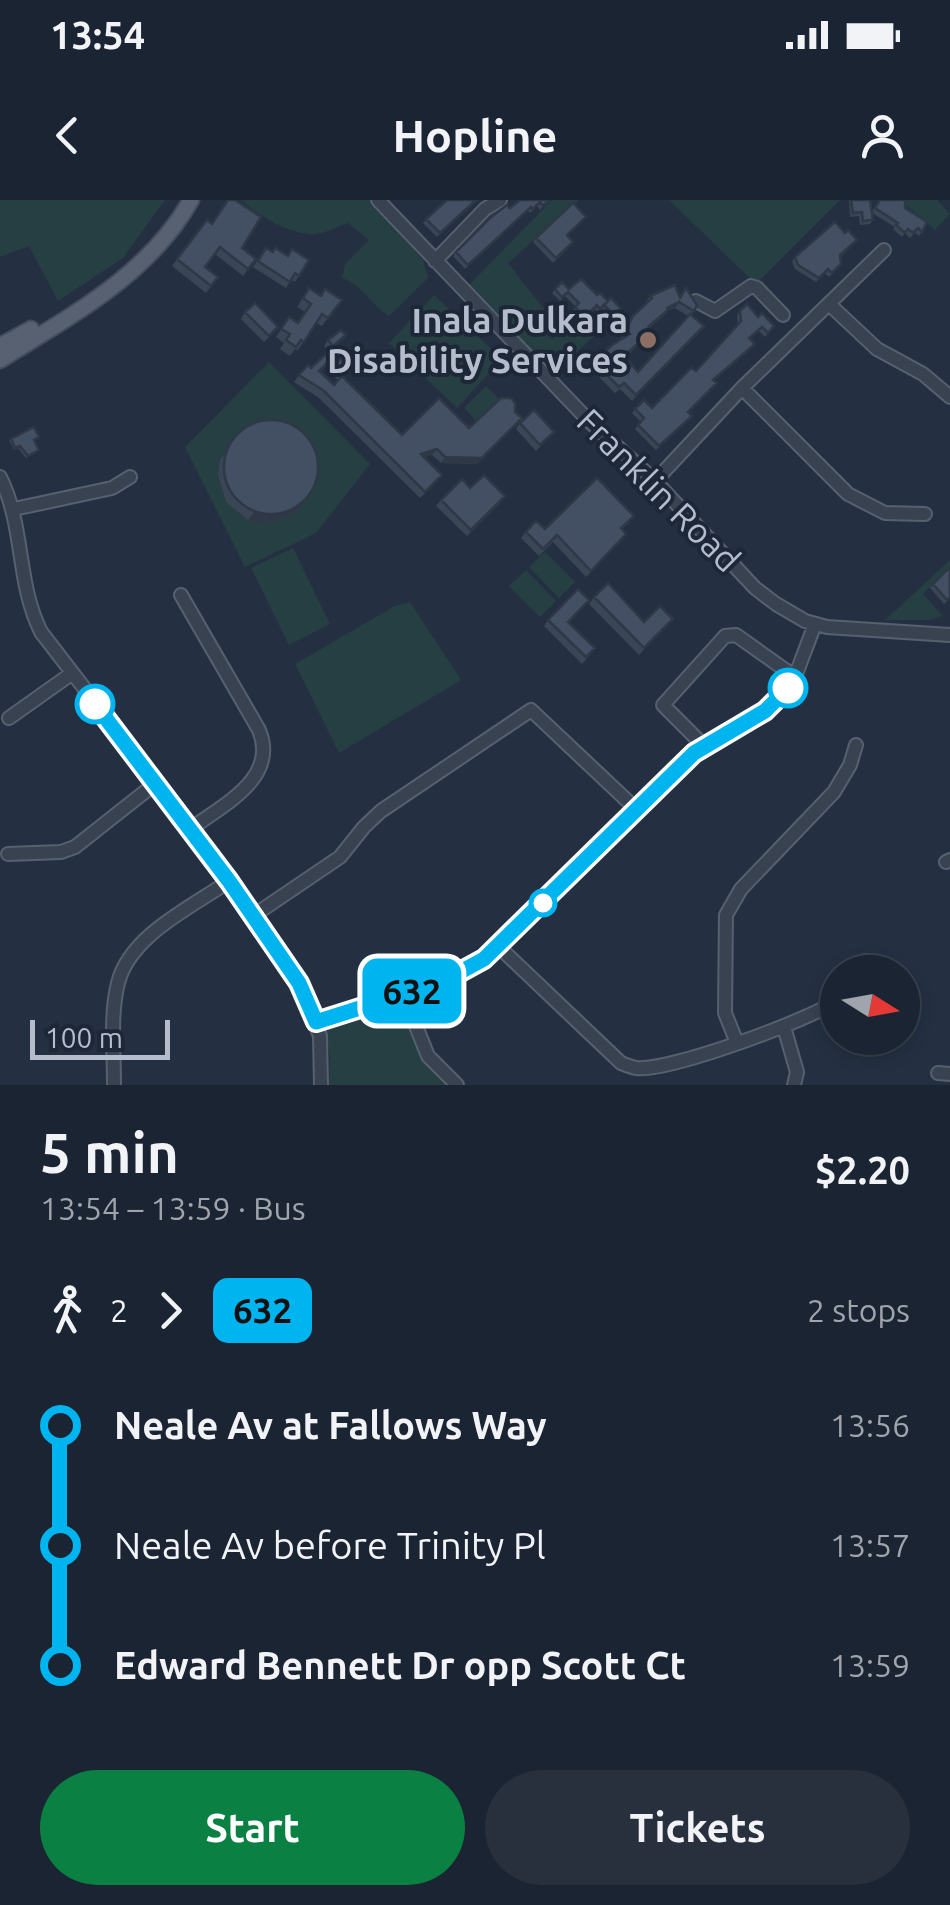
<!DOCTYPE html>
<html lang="en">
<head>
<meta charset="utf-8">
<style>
	:root { --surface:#1b2432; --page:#28303e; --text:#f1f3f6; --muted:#a0a4ac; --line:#39414d; --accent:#0b8043 }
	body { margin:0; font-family:Ubuntu,sans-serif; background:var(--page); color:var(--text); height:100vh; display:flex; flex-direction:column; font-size:38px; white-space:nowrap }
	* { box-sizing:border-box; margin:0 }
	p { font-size:32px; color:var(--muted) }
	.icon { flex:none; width:55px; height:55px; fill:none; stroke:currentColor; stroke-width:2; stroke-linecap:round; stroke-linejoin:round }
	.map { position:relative; height:885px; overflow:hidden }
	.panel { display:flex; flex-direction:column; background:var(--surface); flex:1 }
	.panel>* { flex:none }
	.badge { padding:0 20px; border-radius:15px; font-size:35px; line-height:65px }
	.needle { width:65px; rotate:101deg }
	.controls { position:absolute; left:820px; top:755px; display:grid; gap:20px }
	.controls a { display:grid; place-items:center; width:100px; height:100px; border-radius:50%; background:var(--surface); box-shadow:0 5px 15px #0003,0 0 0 2px var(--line); font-size:50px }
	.scale { position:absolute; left:30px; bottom:25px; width:140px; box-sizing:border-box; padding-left:10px; border:5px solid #b5bdcc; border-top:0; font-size:28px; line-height:35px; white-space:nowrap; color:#b5bdcc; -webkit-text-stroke:8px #1d2737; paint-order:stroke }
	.map>.badge { position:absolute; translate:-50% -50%; box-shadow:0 0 0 5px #fff }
	.legs { display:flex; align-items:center; gap:15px; height:110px; padding:0 40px; font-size:32px }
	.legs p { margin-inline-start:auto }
	.headline { display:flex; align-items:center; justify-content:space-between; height:170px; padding:0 40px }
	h1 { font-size:55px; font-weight:700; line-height:75px }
	.button { display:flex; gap:20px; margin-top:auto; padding:20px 40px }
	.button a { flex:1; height:115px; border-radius:60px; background:var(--accent); color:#fff; font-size:40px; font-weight:700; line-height:115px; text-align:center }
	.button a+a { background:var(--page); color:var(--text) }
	ul { padding:0 40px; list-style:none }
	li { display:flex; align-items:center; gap:35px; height:120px; font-size:38px }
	li i { display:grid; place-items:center; width:15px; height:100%; margin:0 12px; background:currentColor }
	li i::after { content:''; width:25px; height:25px; margin:-12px; border:8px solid; border-radius:50%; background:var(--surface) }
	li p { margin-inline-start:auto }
	li:first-child i { background:linear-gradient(#0000 50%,currentColor 0) }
	li:last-child i { background:linear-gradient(currentColor 50%,#0000 0) }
	.status { display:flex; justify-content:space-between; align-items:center; height:70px; padding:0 50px; background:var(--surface); direction:ltr }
	.status svg { height:28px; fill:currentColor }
	header { display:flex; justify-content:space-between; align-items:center; height:130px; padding:0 40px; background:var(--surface); font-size:45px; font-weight:700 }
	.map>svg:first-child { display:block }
	.green { fill:#263f43 }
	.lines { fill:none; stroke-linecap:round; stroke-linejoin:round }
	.minor-casing { stroke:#56606f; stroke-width:16 }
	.major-casing { stroke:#424b5b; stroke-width:19 }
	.minor { stroke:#394251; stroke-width:12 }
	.major { stroke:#576171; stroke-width:15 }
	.wall { fill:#3a4556; fill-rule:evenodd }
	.shaded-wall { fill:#2f3846 }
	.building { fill:#435064; stroke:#2f3846; stroke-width:2.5 }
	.line-1-casing { stroke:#fff; stroke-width:22 }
	.line-1 { stroke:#00b5ef; stroke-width:15 }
	.education-dot { fill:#8d6e63; stroke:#1d2737; stroke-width:4 }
	.stop-1-dot { fill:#fff; stroke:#00b5ef; stroke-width:5 }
	.labels { text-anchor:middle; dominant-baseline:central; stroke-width:8; stroke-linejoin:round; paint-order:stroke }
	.poi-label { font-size:35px; font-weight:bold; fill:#b5bdcc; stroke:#1d2737; text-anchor:end }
	.street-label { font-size:35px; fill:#b5bdcc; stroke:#1d2737 }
</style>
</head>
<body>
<div class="status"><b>13:54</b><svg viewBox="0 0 49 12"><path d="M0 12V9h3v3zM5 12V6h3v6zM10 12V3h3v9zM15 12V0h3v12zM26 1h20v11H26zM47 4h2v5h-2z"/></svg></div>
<header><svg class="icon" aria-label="back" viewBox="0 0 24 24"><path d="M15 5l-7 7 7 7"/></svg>Hopline<svg class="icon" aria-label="person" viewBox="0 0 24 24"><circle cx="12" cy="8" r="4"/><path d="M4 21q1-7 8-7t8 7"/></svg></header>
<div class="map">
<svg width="950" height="885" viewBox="0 0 950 885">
	<rect width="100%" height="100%" fill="#243042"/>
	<!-- green -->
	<path class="green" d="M 0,0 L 165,0 L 123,58 L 58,101 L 29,46 L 0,57 Z
		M 241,0 L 369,0 L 423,60 L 428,78 L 389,116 C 370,104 364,86 342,78 L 345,64 L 369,40 L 348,23 C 338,26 327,33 316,34 C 291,36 259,16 241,0 Z
		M 552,0 L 579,0 L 508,63 L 551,118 L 542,129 L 552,140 L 569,123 L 587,123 L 599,115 L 608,124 L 552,174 L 468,86 Z
		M 669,0 L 840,0 L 756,84 Z
		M 900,0 L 937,0 L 950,14 L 935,30 Z
		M 434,95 L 502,159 L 457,208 L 389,143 Z
		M 269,162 L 370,264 L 316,333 L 245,367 L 185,247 Z
		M 486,186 L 500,200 L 477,222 L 464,208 Z
		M 293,348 L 330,424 L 289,445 L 251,368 Z
		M 545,352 L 575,382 L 559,398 L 529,367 Z
		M 950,360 L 950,366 L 923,394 L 943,416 L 929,420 L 885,420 Z
		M 526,370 L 556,401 L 540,417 L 509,386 Z
		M 410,402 L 461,480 L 339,553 L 295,464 L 395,406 Z
		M 399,808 L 422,859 L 448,885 L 329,885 L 330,857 L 325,831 L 361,817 Z"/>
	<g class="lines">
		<!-- minor casing -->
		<g class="minor-casing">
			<path id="minor" d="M 378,0 L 589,221 L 655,281 L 755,388 L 776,404 L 805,421 L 827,427 L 950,435
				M 435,61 L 485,9 L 500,0
				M 696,101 L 715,111 L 751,86 L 757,88 L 783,115
				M 829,104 L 877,149 L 923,174 L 950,197
				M 742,188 L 848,294 L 885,313 L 925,314
				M 0,277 C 25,327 16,382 41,432 L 192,628 L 299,783 L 320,836 L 321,885
				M 655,281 L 742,188 L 884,50
				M 14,309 L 112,288 L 130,277
				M 181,395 L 259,530 C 279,578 224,604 192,628
				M 9,518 L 71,474
				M 704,546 L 663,505 L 725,436 L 736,435 L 795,477
				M 8,654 L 61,652 L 75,647 L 156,583
				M 946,662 L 950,660
				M 253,716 L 340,657 L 364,627 L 381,611 L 531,510 L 636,609
				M 499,747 L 621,863 C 626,865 631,867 636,868 C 668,872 810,820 838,800
				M 856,772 L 865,761
				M 403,794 L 428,856 L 457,885
				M 317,822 L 442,782 L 484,759 L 694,553 L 753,519 L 778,500 L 795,477 L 815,424
				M 784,827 L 797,872 L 794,885
				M 737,843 L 725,813 L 726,715 L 741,689 L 834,592 L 850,565 L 856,545
				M 938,873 L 950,874
				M 114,883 C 114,851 110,815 118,783 C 130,735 192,707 229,681"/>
		</g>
		<!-- major casing -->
		<g class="major-casing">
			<path id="major" d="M 0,146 L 31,129
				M 0,160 C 70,116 149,75 191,0"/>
		</g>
		<!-- minor -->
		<use href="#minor" class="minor"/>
		<!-- major -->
		<use href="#major" class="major"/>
	</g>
	<!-- wall -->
	<path class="wall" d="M 447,0 L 478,0 L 437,37 L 423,23 Z
		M 549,0 L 540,10 L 537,6 L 530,13 L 528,11 L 465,69 L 453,56 L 456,52 L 510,8 Z
		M 849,0 L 870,0 L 872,12 L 879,0 L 905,8 L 922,32 L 919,36 L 915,33 L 910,38 L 905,33 L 902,37 L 893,29 L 895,27 L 872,13 L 873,20 L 870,24 L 860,25 L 859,16 L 850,17 Z
		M 586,17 L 567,35 L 573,42 L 570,46 L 553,63 L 533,42 L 536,38 Z
		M 207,20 L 256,59 L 243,76 L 215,54 L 206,67 L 218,77 L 206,93 L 172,66 Z
		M 854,44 L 840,57 L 841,64 L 838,68 L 829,77 L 825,73 L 816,82 L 795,69 L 792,61 L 795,57 Z
		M 266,48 L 273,52 L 309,60 L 295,82 L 291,80 L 286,88 L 253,67 Z
		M 309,88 L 321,96 L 342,100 L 322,126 L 316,123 L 298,150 L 295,149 L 290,156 L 280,149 L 284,143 L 276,137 L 289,117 L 298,122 L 305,112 L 297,107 Z
		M 555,89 L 569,89 L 597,95 L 621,109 L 611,119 L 601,109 L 602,108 L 597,112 L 595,109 L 582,121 L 572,111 L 576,107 L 565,96 L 560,101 L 552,93 Z
		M 650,96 L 680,97 L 697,105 L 691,115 L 704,126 L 632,201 L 620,189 L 615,193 L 590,168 L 594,162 L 623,138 L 620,137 L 629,122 L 647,103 L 646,102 ZM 675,108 L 688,116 L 638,172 L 628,168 L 625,158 L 637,146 L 647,130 L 664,116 L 667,111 Z
		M 740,111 L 758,117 L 774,126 L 765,137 L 759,131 L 750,139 L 752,148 L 714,180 L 714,187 L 688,213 L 689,220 L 656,250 L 635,229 L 641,222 L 632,213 L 635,209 L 652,208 L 696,171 L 738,124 L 737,115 Z
		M 245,112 L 273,133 L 264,142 L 241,119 Z
		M 346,135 L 341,141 L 328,152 L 324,146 L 328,140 Z
		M 361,157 L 343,177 L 402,235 L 469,228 L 515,212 L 522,218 L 477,264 L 441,263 L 432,255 L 424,257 L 438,281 L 420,298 L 319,198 L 294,182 L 299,175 L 332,158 L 320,172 L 334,185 L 338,180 L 330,172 L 334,165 Z
		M 520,223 L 554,232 L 536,251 L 516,229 Z
		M 242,230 L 301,308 L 290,317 L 262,324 L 248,320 L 226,302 L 218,275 L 220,260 Z
		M 11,239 L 38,239 L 34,241 L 39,250 L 26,258 L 18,248 L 14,250 L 9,241 Z
		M 470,288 L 501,302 L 467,336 L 436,306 L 441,300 Z
		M 629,323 L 622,329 L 626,334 L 622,340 L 586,377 L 553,342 L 539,356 L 521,338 L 526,332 Z
		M 950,367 L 950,398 L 944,404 L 930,388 Z
		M 594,397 L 644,422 L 673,419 L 639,455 L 589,404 Z
		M 589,400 L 569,423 L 590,455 L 582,464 L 544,426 L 548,420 Z"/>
	<!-- shaded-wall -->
	<path class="shaded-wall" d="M 679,102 L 675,108 L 667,111 L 664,116 L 644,132 L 667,108 Z
		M 704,126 L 700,132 L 632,201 L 636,195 Z
		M 522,218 L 477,264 L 441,263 L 445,257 Z
		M 437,249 L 432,255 L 416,260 L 421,254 Z
		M 505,296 L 501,302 L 467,336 L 471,330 Z
		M 307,299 L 301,308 L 290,317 L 262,324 L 248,320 L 254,312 Z"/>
	<!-- building -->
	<path class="building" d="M 228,0 L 235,0 L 261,17 L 242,48 L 256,59 L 248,69 L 220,47 L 205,67 L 218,77 L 211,86 L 177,59 L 207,20 L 212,24 Z
		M 447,0 L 476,0 L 440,33 L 426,19 Z
		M 520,0 L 549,0 L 543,6 L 540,2 L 533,9 L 531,7 L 468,65 L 456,52 L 490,18 L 507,5 L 510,8 Z
		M 851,0 L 870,0 L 873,20 L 863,21 L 862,12 L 853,13 Z
		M 880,0 L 905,0 L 905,8 L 927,22 L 922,32 L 918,28 L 913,33 L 908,29 L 905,33 L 896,25 L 898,23 L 875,8 Z
		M 573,3 L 586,17 L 567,35 L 573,42 L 556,58 L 536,38 Z
		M 835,22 L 845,33 L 848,30 L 857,40 L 840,55 L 841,64 L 832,73 L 828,69 L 819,78 L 798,65 L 795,57 Z
		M 266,48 L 273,52 L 275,48 L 288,56 L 292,49 L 309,60 L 299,76 L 295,73 L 290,82 L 258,61 Z
		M 581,79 L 597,95 L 600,93 L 608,101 L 600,109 L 597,105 L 585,117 L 575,107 L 579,103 L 568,92 L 562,97 L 555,89 L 562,82 L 569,89 Z
		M 675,85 L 680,98 L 686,88 L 697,105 L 694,111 L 679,102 L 667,108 L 668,110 L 649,126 L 642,140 L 624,156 L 631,163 L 628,168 L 632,165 L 638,172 L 690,114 L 704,126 L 636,195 L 624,183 L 619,187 L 594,162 L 612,145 L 630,134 L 625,131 L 633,116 L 652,98 L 650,96 Z
		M 309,88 L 321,96 L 325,89 L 342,100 L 328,118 L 322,114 L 304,142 L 301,140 L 296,147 L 286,140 L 290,134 L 281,129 L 289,117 L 298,123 L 311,104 L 303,98 Z
		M 611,98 L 621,109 L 614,115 L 604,105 Z
		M 255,103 L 278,127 L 269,136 L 245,112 Z
		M 747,104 L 758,117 L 762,113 L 774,126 L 768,133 L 762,127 L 749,138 L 755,144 L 713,180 L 717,183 L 688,212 L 692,216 L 659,246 L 638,225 L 644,218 L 635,209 L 644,200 L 652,208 L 691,168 L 696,171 L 741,121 L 740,111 Z
		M 341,130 L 346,135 L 333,146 L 328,140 Z
		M 352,147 L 361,157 L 344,175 L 334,165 Z
		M 327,153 L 332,158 L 319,171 L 334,185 L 342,176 L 402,235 L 439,198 L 469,228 L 501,198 L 511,198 L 515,203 L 515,212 L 522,218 L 482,258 L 445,257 L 437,249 L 421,254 L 442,275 L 425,292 L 324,191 L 299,175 L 308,165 L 311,168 Z
		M 534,210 L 554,232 L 540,245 L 520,223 Z
		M224 267a47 47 0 1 1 94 0a47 47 0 1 1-94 0Z
		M 34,227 L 39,237 L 34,240 L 39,250 L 28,256 L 20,246 L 15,248 L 11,239 Z
		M 484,275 L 505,296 L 471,330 L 441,300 L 462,279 L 470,288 Z
		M 597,278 L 634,316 L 621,328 L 626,334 L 591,371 L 557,335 L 543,349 L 526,332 L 536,321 L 545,329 Z
		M 950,367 L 950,397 L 947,400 L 933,384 Z
		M 608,383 L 644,422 L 660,406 L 673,419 L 644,448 L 594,397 Z
		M 578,389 L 589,400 L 568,422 L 595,448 L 586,457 L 548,420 Z"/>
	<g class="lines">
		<!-- line-1 casing -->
		<g class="line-1-casing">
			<path id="line-1" d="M 95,504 L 229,681 L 299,783 L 316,822 L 442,782 L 484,759 L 694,553 L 765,511 L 788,488"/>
		</g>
		<!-- line-1 -->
		<use href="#line-1" class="line-1"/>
	</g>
	<!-- markers -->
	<circle class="education-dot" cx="648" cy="140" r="10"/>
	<g class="stop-1-dot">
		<circle cx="788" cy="488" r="18"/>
		<circle cx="95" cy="504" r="18"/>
		<circle cx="543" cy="703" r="12"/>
	</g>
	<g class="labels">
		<!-- poi labels -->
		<g class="poi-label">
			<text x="628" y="120">Inala Dulkara<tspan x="628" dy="40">Disability Services</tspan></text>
		</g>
		<!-- street labels -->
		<g class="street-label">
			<text transform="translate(659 290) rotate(45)">Franklin Road</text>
		</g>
	</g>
</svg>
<div class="controls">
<a><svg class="needle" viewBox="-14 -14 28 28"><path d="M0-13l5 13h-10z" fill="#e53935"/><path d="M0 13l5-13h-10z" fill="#a0a4ac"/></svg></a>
</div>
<div class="scale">100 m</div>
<b class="badge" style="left:412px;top:791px;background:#00b5ef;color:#111">632</b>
</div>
<section class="panel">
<div class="headline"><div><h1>5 min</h1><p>13:54 – 13:59 · Bus</p></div><b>$2.20</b></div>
<div class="legs"><svg class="icon" aria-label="walk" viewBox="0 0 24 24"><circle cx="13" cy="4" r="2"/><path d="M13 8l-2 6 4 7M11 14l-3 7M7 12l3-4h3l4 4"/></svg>2<svg class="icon" aria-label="forward" viewBox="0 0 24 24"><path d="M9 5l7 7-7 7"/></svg><b class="badge" style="background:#00b5ef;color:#111">632</b><p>2 stops</p></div>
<ul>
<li><i style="color:#00b5ef"></i><b>Neale Av at Fallows Way</b><p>13:56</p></li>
<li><i style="color:#00b5ef"></i><span>Neale Av before Trinity Pl</span><p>13:57</p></li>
<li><i style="color:#00b5ef"></i><b>Edward Bennett Dr opp Scott Ct</b><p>13:59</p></li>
</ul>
<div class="button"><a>Start</a><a>Tickets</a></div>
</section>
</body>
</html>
